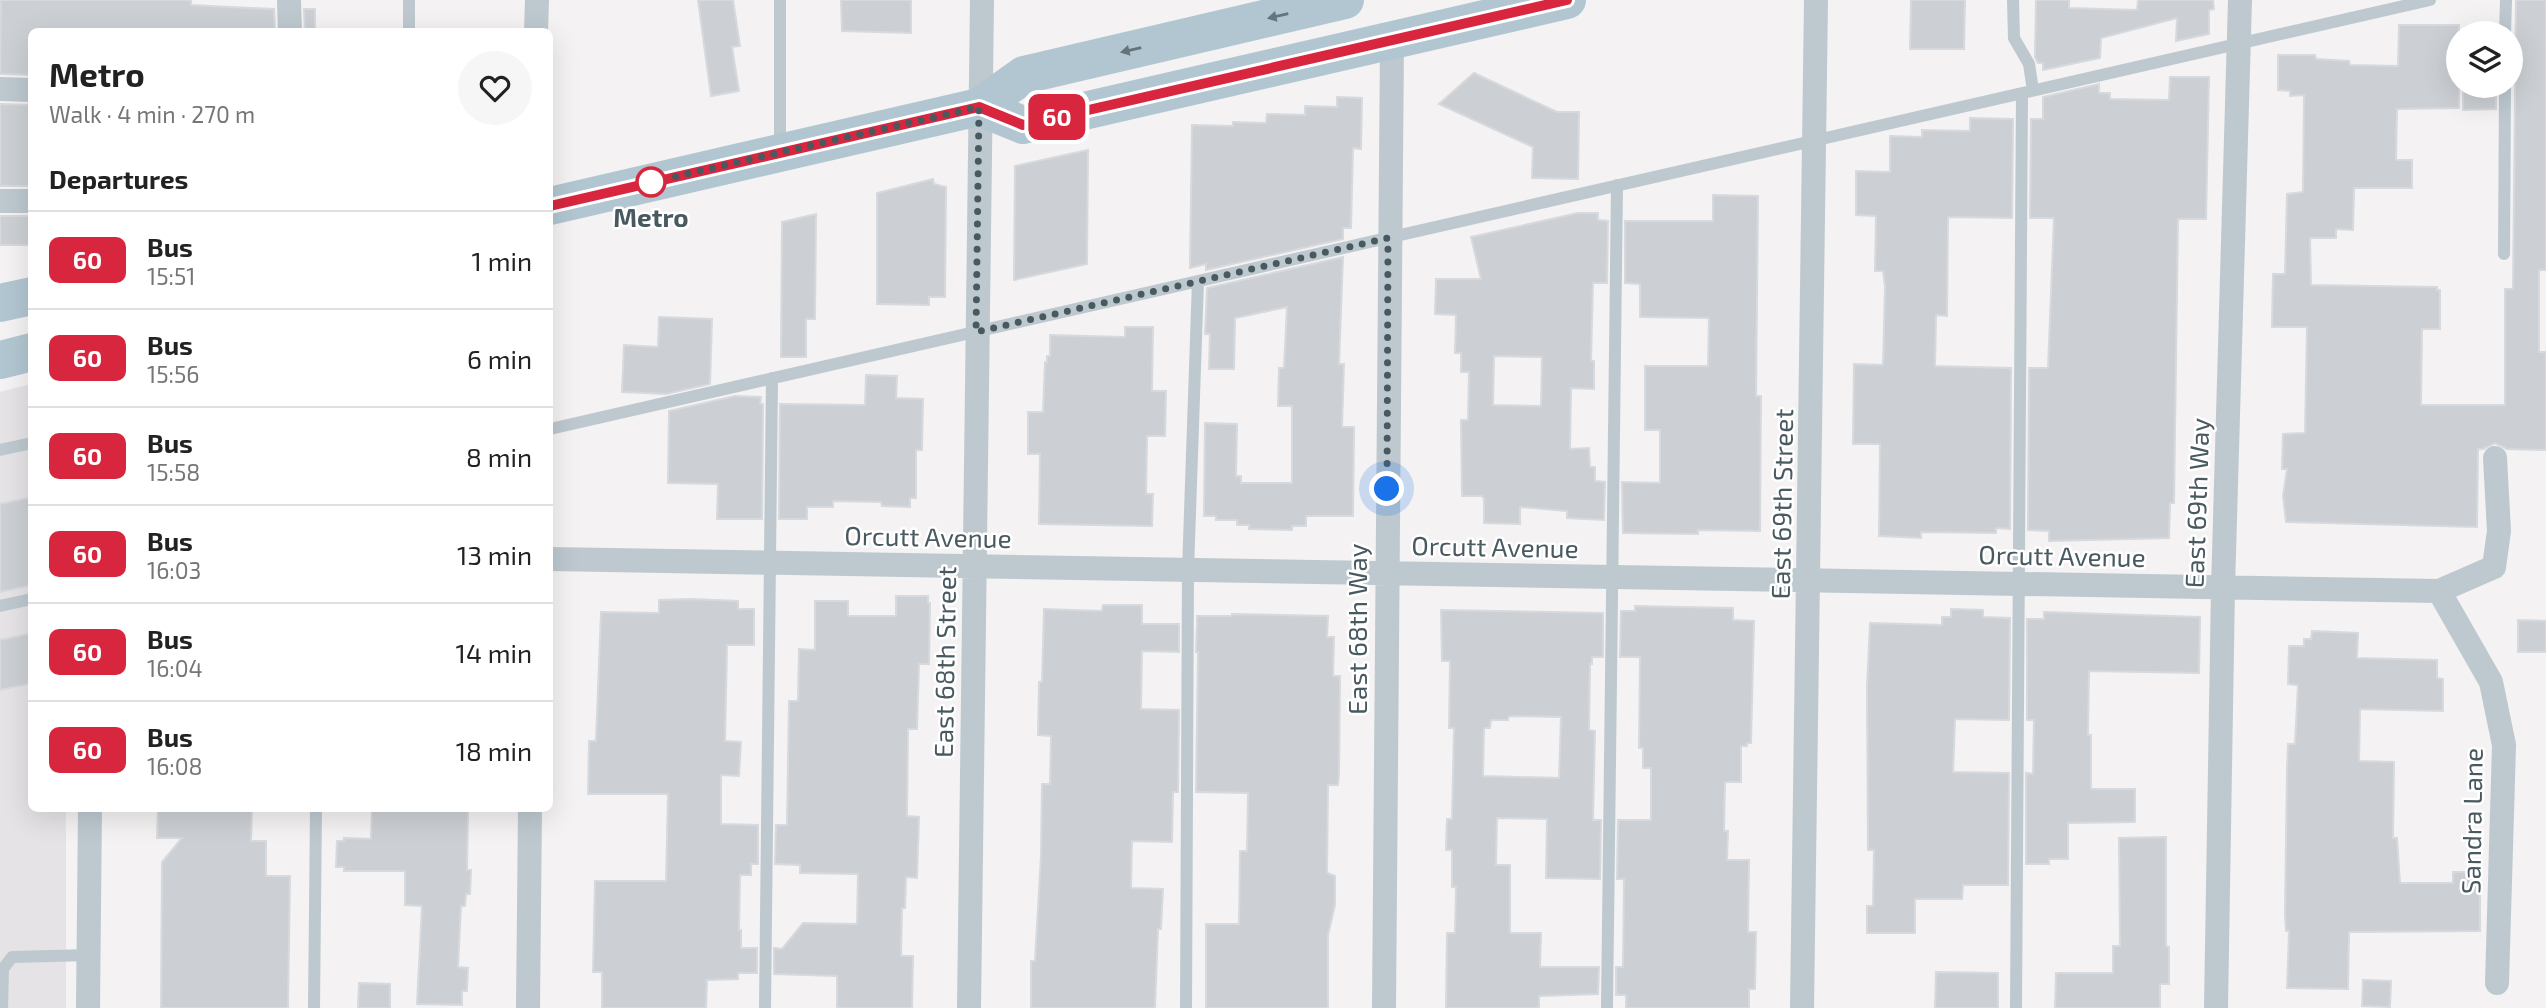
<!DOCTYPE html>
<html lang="en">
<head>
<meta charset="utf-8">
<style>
	:root { --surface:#fff; --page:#f6f6f6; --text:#222; --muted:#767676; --line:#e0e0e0 }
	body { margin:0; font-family:"Exo 2",sans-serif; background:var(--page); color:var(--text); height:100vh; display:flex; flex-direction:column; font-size:26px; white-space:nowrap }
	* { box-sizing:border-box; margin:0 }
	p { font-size:23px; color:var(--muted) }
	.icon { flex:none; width:38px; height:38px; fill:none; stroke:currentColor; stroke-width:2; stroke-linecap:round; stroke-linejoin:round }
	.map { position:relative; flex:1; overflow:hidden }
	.sheet { position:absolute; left:28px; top:28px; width:525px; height:784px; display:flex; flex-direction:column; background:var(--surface); border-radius:10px; box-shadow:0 7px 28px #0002 }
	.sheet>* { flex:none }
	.badge { padding:0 14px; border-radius:10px; font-size:24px; line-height:46px }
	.buttons { position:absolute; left:2446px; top:21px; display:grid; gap:14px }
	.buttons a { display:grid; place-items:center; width:77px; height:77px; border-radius:50%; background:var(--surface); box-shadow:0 7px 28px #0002; font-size:35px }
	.you { position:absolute; width:35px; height:35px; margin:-18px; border:5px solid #fff; border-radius:50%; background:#1a73e8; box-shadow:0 0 0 10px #1a73e833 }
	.map>.badge { position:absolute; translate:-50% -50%; box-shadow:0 0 0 4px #fff }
	h2 { padding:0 21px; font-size:26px; line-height:63px }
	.round { display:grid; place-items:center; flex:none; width:74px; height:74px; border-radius:37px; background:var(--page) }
	.overview { display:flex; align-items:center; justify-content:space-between; height:119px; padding:0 21px }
	h1 { font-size:33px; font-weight:700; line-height:52px }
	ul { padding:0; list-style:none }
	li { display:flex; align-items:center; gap:21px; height:98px; padding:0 21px; border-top:2px solid var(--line) }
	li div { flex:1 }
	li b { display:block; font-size:26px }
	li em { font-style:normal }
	li .badge { min-width:77px; font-weight:700; text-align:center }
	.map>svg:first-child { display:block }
	.education { fill:#e5e3e5 }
	.building { fill:#ccd0d4; stroke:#d6d9dd; stroke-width:2; fill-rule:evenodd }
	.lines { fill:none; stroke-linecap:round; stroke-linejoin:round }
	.service { stroke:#bdc9cf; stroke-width:12 }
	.minor { stroke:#bdc9cf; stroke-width:24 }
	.primary { stroke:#b2c6d1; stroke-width:38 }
	.oneway { fill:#63747c }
	.line-casing { stroke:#fff; stroke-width:16 }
	.line { stroke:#d7263d; stroke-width:10 }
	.walk { stroke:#495960; stroke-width:7; stroke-dasharray:0 12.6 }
	.stop-dot { fill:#fff; stroke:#d7263d; stroke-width:3.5 }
	.labels { text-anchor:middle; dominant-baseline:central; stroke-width:5; stroke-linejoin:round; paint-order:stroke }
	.stop-label { font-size:26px; font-weight:bold; fill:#495960; stroke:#fff }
	.street-label { font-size:26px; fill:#495960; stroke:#fff }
</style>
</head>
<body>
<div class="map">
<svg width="2546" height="1008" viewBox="0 0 2546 1008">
	<rect width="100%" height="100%" fill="#f4f2f2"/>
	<!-- education -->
	<path class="education" d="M 31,384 L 32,808 L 66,809 L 66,1008 L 0,1008 L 0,392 Z"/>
	<!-- building -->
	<path class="building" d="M 1,0 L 191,0 L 191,5 L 274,9 L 275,32 L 32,32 L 32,75 L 0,74 Z
		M 698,0 L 733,0 L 740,46 L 732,47 L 739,91 L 711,96 Z
		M 841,0 L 911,0 L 911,33 L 842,31 Z
		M 1911,0 L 1965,0 L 1964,49 L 1910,49 Z
		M 2036,0 L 2069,0 L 2069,8 L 2137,10 L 2138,0 L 2213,0 L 2214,9 L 2209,10 L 2209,34 L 2176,41 L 2177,18 L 2101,38 L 2100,58 L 2043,70 L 2043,63 L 2038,63 L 2035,57 Z
		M 2516,0 L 2546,0 L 2546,270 L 2539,270 L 2539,352 L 2546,352 L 2546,450 L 2507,449 L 2495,443 L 2483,449 L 2478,449 L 2477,527 L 2286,522 L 2283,496 L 2287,469 L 2282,469 L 2283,434 L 2305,433 L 2307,327 L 2272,327 L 2273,274 L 2285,274 L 2287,194 L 2303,192 L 2304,95 L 2290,96 L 2290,91 L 2278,90 L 2278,55 L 2315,55 L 2316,59 L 2349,61 L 2350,65 L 2398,66 L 2399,25 L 2459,25 L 2459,108 L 2397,109 L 2396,160 L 2412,160 L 2412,188 L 2354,188 L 2353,230 L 2336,229 L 2336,238 L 2310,238 L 2311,285 L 2437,287 L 2437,290 L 2440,290 L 2440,329 L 2422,329 L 2421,405 L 2505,405 L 2505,289 L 2513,289 Z
		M 304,9 L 315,9 L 315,32 L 305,32 Z
		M 1474,73 L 1557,112 L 1579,112 L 1578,179 L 1532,178 L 1533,147 L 1439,104 Z
		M 2170,77 L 2209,77 L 2206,219 L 2178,219 L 2174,503 L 2170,503 L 2169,538 L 2049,541 L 2049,531 L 2028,530 L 2029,368 L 2048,368 L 2054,218 L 2030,218 L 2031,119 L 2043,119 L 2043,97 L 2099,84 L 2099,93 L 2110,93 L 2110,99 L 2169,100 Z
		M 2463,86 L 2496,86 L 2496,109 L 2463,110 Z
		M 1337,97 L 1362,98 L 1361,149 L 1353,148 L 1351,228 L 1343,228 L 1343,239 L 1206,270 L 1206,264 L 1190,268 L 1192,125 L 1233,126 L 1233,122 L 1266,123 L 1267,114 L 1305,115 L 1305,106 L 1337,107 Z
		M 0,104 L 32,105 L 32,186 L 0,186 Z
		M 1970,118 L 2013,119 L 2012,218 L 1948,217 L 1947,316 L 1936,315 L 1935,366 L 2011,368 L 2010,529 L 1996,528 L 1996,533 L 1921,532 L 1921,538 L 1879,536 L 1880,444 L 1853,444 L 1854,364 L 1883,365 L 1885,287 L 1883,271 L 1875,271 L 1876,216 L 1856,215 L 1856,171 L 1890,172 L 1890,136 L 1922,137 L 1922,130 L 1970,131 Z
		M 1088,150 L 1087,264 L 1014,280 L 1015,166 Z
		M 933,179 L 934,184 L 946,187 L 945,297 L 929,297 L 929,305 L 877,304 L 877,193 Z
		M 1713,195 L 1758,196 L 1756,396 L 1761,396 L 1760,531 L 1698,530 L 1698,534 L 1623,533 L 1622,482 L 1660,483 L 1660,430 L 1645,430 L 1645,366 L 1708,366 L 1709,318 L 1640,317 L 1640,284 L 1625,283 L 1625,221 L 1713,221 Z
		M 1578,213 L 1598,213 L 1598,220 L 1608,221 L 1607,283 L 1593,283 L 1591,361 L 1594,361 L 1594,389 L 1571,388 L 1570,449 L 1589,448 L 1590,467 L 1595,467 L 1595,481 L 1605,482 L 1604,520 L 1567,518 L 1567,511 L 1520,507 L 1520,524 L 1484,523 L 1484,499 L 1482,496 L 1462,496 L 1461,420 L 1468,420 L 1469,372 L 1461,372 L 1461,353 L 1455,353 L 1456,315 L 1435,314 L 1436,279 L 1481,279 L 1471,237 ZM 1494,356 L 1542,357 L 1541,406 L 1493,405 Z
		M 816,214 L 815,319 L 806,319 L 806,357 L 781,357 L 782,222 Z
		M 0,216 L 32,216 L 32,245 L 0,245 Z
		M 1343,257 L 1339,364 L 1344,364 L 1342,427 L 1354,427 L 1353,516 L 1306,516 L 1306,526 L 1292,526 L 1292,530 L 1249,529 L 1249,525 L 1237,525 L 1237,520 L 1216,520 L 1216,516 L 1204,516 L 1205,423 L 1237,424 L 1236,476 L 1241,476 L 1241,483 L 1292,483 L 1292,406 L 1278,406 L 1279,368 L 1284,368 L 1287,307 L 1235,318 L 1234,369 L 1209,369 L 1210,334 L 1205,334 L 1207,288 Z
		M 659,317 L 712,319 L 710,384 L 666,394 L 622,392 L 624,345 L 658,347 Z
		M 1125,327 L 1153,327 L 1152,391 L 1166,391 L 1165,436 L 1147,436 L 1146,494 L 1153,494 L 1152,526 L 1039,524 L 1040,454 L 1028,454 L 1028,412 L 1043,412 L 1045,362 L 1047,362 L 1047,356 L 1050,356 L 1050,335 L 1125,337 Z
		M 866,375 L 897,376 L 896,398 L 923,399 L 922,450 L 916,450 L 916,498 L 910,498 L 910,507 L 882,506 L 881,502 L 833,501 L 833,507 L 807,507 L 807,519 L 779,519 L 780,404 L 865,405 Z
		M 735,396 L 761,397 L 760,404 L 763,404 L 762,519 L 717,519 L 718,484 L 668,483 L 669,411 Z
		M 32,497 L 32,585 L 0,592 L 0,504 Z
		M 896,596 L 928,596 L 928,603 L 930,603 L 929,664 L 919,664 L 917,729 L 908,729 L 907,816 L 919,817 L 917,878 L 906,877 L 905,908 L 902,908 L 901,956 L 913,956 L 912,1008 L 837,1008 L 837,976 L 774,974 L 774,948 L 782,949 L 803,923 L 857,924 L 858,874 L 800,873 L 800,865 L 775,864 L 776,825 L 787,825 L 789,701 L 798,701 L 799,649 L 815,650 L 815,601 L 848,601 L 848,616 L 896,616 Z
		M 691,599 L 738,601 L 738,609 L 754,609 L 754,645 L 727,645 L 725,741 L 741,742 L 739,776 L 721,775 L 721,824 L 758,825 L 758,864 L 751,864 L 751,875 L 740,875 L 739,930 L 741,930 L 741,948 L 757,948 L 757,973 L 738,973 L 738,979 L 707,980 L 706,1008 L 602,1008 L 602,972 L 593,972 L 595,881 L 666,881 L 668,794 L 588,794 L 589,741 L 596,741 L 601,612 L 659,613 L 659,600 Z
		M 1103,605 L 1142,605 L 1142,624 L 1179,624 L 1179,652 L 1142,651 L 1141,709 L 1179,710 L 1178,792 L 1173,792 L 1172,842 L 1132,841 L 1131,888 L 1163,889 L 1161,929 L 1158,929 L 1155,1008 L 1031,1008 L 1031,961 L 1035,961 L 1041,855 L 1042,784 L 1050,784 L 1051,736 L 1038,735 L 1039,682 L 1042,682 L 1044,609 L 1102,611 Z
		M 1635,606 L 1733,608 L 1733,620 L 1754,621 L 1751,743 L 1747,743 L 1747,746 L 1741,746 L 1741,782 L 1725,782 L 1724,831 L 1728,831 L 1727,860 L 1749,860 L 1748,932 L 1756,932 L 1755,989 L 1749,989 L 1749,1008 L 1626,1008 L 1626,995 L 1616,995 L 1616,967 L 1623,967 L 1624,879 L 1617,879 L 1618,820 L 1651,820 L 1651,768 L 1643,768 L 1643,748 L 1639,748 L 1640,657 L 1620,657 L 1621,611 L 1635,611 Z
		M 1951,609 L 1983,610 L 1983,617 L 2010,618 L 2009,720 L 1955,719 L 1953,772 L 2009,773 L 2008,885 L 1963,885 L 1962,899 L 1915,899 L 1915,933 L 1867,933 L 1867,906 L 1873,906 L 1874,850 L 1868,850 L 1867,686 L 1870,623 L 1942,625 L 1942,617 L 1951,617 Z
		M 1441,610 L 1603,613 L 1603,657 L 1592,657 L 1592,664 L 1590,664 L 1589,730 L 1595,731 L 1593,820 L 1601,820 L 1600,879 L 1546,878 L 1547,819 L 1497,818 L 1496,865 L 1510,865 L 1510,933 L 1541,933 L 1540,967 L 1599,967 L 1598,994 L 1539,996 L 1539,1008 L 1446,1008 L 1447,933 L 1455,933 L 1456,887 L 1452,887 L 1452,850 L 1446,850 L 1447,819 L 1452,819 L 1454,728 L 1449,728 L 1450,661 L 1442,661 ZM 1512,716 L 1561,717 L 1559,778 L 1483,776 L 1484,728 L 1490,728 L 1491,720 L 1508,720 L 1508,717 Z
		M 2044,612 L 2200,617 L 2199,673 L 2089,671 L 2088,735 L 2091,735 L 2091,789 L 2135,789 L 2135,822 L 2068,823 L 2068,859 L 2049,859 L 2049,864 L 2026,864 L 2026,773 L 2033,774 L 2034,720 L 2027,720 L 2027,619 L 2044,619 Z
		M 1232,614 L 1328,616 L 1327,637 L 1334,637 L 1333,676 L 1340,676 L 1339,774 L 1338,785 L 1328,785 L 1327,873 L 1335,876 L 1335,905 L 1328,935 L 1328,1008 L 1206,1008 L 1206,924 L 1239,924 L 1240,851 L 1247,851 L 1248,793 L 1196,792 L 1198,652 L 1196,652 L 1197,624 L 1197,616 L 1232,616 Z
		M 2518,620 L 2546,621 L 2546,652 L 2518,652 Z
		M 2312,631 L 2358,633 L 2357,658 L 2437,660 L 2437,678 L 2443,679 L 2443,711 L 2360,709 L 2359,761 L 2394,762 L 2393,838 L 2397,838 L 2400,883 L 2453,883 L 2453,872 L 2480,872 L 2480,931 L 2349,932 L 2348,989 L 2287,988 L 2289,931 L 2286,931 L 2285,915 L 2287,768 L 2288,744 L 2295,744 L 2298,685 L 2288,684 L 2289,646 L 2304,646 L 2304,639 L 2311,639 Z
		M 32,633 L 32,683 L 0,690 L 0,640 Z
		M 158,808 L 252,808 L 251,841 L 266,841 L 266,876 L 290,876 L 288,1008 L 161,1008 L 162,862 L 182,838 L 157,838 Z
		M 372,808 L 468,808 L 467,870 L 471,870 L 470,894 L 466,894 L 465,906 L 461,906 L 458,967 L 468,968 L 467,991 L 462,991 L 462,1005 L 417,1004 L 422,906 L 405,905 L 405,871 L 344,871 L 344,867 L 336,867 L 337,841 L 344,841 L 344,838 L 371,839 Z
		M 2166,837 L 2166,946 L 2169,947 L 2169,984 L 2160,984 L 2160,1008 L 2055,1008 L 2056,973 L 2113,973 L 2113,946 L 2120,946 L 2119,838 Z
		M 1936,972 L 1998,973 L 1998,1008 L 1935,1008 Z
		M 2363,980 L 2391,981 L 2390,1007 L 2362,1006 Z
		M 359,983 L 390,984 L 390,1008 L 358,1008 Z"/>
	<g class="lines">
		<!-- service -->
		<path class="service" d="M 409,0 L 409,32
			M 780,0 L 780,150
			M 2013,0 L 2014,38 L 2029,64 L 2033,90
			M 2505,33 L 2506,0
			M 2504,254 L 2505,86
			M 550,429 L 2430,0
			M 0,450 L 32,443
			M 0,606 L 32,599
			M 2,1008 L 3,969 L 12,957 L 89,955
			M 314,1008 L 316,808
			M 765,1008 L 772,378
			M 1186,1008 L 1188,570 L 1198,281
			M 1607,1008 L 1617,185
			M 2016,1008 L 2022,93"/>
		<!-- minor -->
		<path class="minor" d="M 289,0 L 290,32
			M 536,32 L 537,0
			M 0,89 L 32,90
			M 0,201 L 32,201
			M 550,559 L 2439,591 L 2494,567 L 2499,531 L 2495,458
			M 2439,591 L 2491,682 L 2504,745 L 2497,983
			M 88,1008 L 90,808
			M 528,1008 L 530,808
			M 969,1008 L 982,0
			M 1384,1008 L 1392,41
			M 1802,1008 L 1816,0
			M 2216,1008 L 2223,588 L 2240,0"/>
		<!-- primary -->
		<path class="primary" d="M 979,107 L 1023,125 L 1567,0
			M 550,206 L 979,107 L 1024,75 L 1345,0
			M 0,303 L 32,296
			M 0,360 L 32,352"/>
	</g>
	<!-- one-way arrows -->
	<defs><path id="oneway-solid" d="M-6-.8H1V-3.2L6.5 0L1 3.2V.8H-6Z" transform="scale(1.75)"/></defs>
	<g class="oneway">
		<use href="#oneway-solid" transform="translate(1278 16) rotate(167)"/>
		<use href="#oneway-solid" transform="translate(1131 50) rotate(167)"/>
	</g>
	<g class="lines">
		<!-- line casing -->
		<g class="line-casing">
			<path id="line" d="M 550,206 L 979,107 L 1023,125 L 1567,0"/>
		</g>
		<!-- line -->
		<use href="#line" class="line"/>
		<!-- walk -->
		<path class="walk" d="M 651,182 L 979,107 L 976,332 L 1388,238 L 1387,489"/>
	</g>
	<!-- markers -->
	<circle class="stop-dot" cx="651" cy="182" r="14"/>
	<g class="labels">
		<!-- stop labels -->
		<g class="stop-label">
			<text x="651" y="216">Metro</text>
		</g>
		<!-- street labels -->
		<g class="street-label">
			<text transform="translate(2196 503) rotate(-88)">East 69th Way</text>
			<text transform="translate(1781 504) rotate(-89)">East 69th Street</text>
			<text transform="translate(928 536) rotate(1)">Orcutt Avenue</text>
			<text transform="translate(1495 546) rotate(1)">Orcutt Avenue</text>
			<text transform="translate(2062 555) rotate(1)">Orcutt Avenue</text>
			<text transform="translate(1356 629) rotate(-90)">East 68th Way</text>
			<text transform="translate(944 662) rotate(-89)">East 68th Street</text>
			<text transform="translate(2471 821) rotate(-89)">Sandra Lane</text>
		</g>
	</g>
</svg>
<div class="buttons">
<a><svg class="icon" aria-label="layers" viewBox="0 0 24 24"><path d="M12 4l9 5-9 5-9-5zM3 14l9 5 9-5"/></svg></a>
</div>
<div class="you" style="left:1387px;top:489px"></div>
<b class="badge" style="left:1057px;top:117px;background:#d7263d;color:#fff">60</b>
<section class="sheet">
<div class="overview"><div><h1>Metro</h1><p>Walk · 4 min · 270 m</p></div><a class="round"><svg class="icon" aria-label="heart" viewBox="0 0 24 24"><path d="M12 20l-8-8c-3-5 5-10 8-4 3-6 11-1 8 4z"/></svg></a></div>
<h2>Departures</h2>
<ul>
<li><span class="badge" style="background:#d7263d;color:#fff">60</span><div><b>Bus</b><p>15:51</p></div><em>1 min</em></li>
<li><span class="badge" style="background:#d7263d;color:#fff">60</span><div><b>Bus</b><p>15:56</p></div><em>6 min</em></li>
<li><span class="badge" style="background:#d7263d;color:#fff">60</span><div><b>Bus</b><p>15:58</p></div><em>8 min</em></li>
<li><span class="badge" style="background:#d7263d;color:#fff">60</span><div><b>Bus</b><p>16:03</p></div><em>13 min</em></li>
<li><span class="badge" style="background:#d7263d;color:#fff">60</span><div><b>Bus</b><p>16:04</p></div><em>14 min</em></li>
<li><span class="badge" style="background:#d7263d;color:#fff">60</span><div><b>Bus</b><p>16:08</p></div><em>18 min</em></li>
</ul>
</section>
</div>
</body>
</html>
